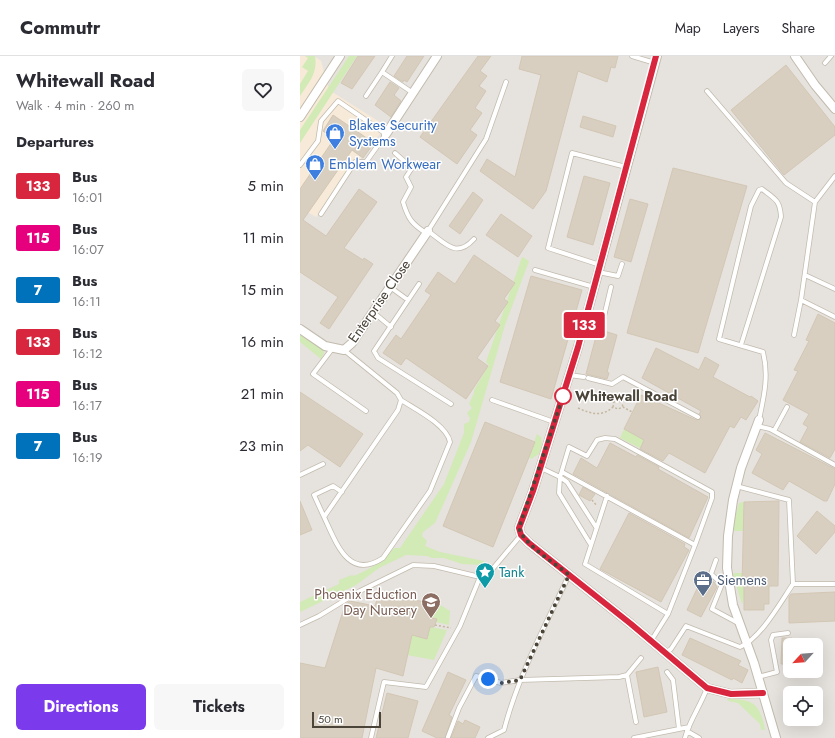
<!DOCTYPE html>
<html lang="en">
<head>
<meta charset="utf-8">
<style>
	:root { --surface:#fff; --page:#f7f7f7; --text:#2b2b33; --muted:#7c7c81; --line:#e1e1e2; --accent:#7c3aed }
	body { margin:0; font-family:Jost,sans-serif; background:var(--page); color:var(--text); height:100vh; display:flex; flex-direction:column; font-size:15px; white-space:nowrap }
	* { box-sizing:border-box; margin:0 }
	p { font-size:13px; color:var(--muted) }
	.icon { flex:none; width:22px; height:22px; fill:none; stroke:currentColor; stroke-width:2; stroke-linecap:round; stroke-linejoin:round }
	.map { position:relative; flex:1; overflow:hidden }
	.drawer { display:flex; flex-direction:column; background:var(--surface); width:300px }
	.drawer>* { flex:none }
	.badge { padding:0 8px; border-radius:3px; font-size:14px; line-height:26px }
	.needle { width:26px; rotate:244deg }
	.buttons { position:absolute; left:483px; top:582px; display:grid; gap:8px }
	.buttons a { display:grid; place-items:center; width:40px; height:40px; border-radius:6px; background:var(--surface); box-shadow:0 4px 16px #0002; font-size:20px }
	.scale { position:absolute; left:12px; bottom:10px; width:69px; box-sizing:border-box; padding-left:4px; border:2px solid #4b4439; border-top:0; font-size:11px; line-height:14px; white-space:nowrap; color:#4b4439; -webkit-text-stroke:3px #fff; paint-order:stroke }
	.you { position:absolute; width:20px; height:20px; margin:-10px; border:3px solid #fff; border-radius:50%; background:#1a73e8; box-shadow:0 0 0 6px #1a73e833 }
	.map>.badge { position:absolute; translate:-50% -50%; box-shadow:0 0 0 2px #fff }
	h2 { padding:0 16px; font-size:15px; line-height:36px }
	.round { display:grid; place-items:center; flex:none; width:42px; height:42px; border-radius:6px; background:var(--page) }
	.overview { display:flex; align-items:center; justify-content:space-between; height:68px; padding:0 16px }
	h1 { font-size:19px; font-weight:700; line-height:30px }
	.action { display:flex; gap:8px; margin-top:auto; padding:8px 16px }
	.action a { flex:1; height:46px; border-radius:6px; background:var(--accent); color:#fff; font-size:16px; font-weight:700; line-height:46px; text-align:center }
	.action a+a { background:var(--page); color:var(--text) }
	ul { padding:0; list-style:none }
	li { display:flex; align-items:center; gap:12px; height:52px; padding:0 16px }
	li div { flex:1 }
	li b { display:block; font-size:15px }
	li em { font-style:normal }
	li .badge { min-width:44px; font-weight:700; text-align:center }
	header { display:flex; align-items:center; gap:24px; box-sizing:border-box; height:56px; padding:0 20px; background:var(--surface); border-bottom:1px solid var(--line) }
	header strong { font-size:19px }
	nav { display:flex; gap:22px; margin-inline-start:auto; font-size:14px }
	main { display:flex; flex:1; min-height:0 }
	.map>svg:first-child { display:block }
	.commercial { fill:#f7ead8 }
	.industrial { fill:#e6e2dd; fill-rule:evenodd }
	.green { fill:#d2eab5 }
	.building { fill:#d8cfc1; stroke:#d3c7b4 }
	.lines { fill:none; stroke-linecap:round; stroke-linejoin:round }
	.service-casing { stroke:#c2bbae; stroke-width:5.5 }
	.minor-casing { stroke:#c2bbae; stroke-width:10 }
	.path { stroke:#c4b79f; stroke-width:1.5; stroke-dasharray:2 2; stroke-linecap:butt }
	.service { stroke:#fff; stroke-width:4 }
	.minor { stroke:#fff; stroke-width:8 }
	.line-casing { stroke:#fff; stroke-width:9 }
	.line { stroke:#d7263d; stroke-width:6 }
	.walk { stroke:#4b4439; stroke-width:4; stroke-dasharray:0 7.2 }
	.stop-dot { fill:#fff; stroke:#d7263d; stroke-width:2 }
	.labels { text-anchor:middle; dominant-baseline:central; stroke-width:3; stroke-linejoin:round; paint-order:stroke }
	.shop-label { font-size:14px; fill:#366cbe; stroke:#fff; text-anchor:start }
	.street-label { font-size:14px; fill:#4b4439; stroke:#fff }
	.stop-label { font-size:14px; font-weight:bold; fill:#4b4439; stroke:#fff; text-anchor:start }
	.culture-label { font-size:14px; fill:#0d838f; stroke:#fff; text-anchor:start }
	.service-label { font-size:14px; fill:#4e5e75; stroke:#fff; text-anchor:start }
	.education-label { font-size:14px; fill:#785e54; stroke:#fff; text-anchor:end }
</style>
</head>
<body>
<header>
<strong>Commutr</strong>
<nav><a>Map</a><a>Layers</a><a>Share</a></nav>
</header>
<main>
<section class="drawer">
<div class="overview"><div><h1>Whitewall Road</h1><p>Walk · 4 min · 260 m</p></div><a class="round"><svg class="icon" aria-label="heart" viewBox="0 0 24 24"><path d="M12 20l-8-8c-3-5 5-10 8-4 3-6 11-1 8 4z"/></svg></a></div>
<h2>Departures</h2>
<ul>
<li><span class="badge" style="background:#d7263d;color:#fff">133</span><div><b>Bus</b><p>16:01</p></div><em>5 min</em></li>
<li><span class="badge" style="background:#e6007e;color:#fff">115</span><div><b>Bus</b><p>16:07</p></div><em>11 min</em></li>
<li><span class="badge" style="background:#0072bc;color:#fff">7</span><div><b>Bus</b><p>16:11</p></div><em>15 min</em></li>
<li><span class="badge" style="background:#d7263d;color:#fff">133</span><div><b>Bus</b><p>16:12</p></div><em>16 min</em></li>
<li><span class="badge" style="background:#e6007e;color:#fff">115</span><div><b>Bus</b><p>16:17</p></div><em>21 min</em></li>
<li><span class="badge" style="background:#0072bc;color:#fff">7</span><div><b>Bus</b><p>16:19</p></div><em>23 min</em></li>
</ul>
<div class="action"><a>Directions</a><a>Tickets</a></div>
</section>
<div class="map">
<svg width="535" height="682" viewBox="0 0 535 682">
	<rect width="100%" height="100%" fill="#f6f3ec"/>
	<!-- commercial -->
	<path class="commercial" d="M 0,0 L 14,0 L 21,5 L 30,34 L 86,70 L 16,161 L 0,152 Z"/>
	<!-- industrial -->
	<path class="industrial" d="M 14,0 L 535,0 L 535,682 L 0,682 L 0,152 L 16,161 L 86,70 L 29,34 L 21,5 ZM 490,589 L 516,589 L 516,615 L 490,615 ZM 490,637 L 516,637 L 516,663 L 490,663 Z"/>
	<!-- green -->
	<path class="green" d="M 5,0 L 15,0 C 18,17 9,26 0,40 L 0,28 L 8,15 L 2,11 L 8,2 Z
		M 49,0 L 57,0 L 0,87 L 0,74 Z
		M 222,201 L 229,205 L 205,269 L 171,386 L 135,467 L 123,476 L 122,480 L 127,485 L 125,490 L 140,496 L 184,505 L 182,509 L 162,508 L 144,502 L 132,502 L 127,500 L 106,499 L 79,512 L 56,529 L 0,556 L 0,546 L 39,528 L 39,524 L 52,519 L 54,520 C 70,513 82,506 94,492 L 100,492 L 144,428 L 164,377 L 164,368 L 169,366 L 170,362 L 167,357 L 172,352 L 169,348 L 174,337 L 174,334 L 189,309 L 186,306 Z
		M 0,276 L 22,291 L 24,297 L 21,303 L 0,286 Z
		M 324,373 L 344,384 L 340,392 L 320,382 Z
		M 237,378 L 241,381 L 242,389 L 239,398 L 231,403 L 229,401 Z
		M 444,446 L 443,475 L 433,475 L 434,465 L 439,447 Z
		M 435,517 L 443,517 L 442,529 L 445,530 L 444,543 L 442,548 L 433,518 Z
		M 137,547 L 150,555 L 149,569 L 136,566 L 133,562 L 135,548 Z
		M 130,571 L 147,574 L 134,604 L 107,599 L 112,579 L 127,583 Z
		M 427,643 C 453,643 460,647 465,674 L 461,674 L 460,668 L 438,647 L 428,645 Z"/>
	<!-- building -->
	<path class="building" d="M 58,0 L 75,0 L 52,33 L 41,27 Z
		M 107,0 L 124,0 L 107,26 L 104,24 L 103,26 L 94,20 Z
		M 178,0 L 191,0 L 180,15 L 187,20 L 179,30 L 186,35 L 175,52 L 182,57 L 170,74 L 177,79 L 157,108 L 120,81 Z
		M 222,0 L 318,0 L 315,12 L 311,11 L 307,26 L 278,15 L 246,135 L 233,153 L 180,115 L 187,103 L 215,121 L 241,19 L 219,13 Z
		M 486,9 L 535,71 L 535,79 L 484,119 L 431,54 Z
		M 90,26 L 99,32 L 94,39 L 101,45 L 91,61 L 75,49 Z
		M 33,59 L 74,87 L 63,102 L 52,94 L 3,164 L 26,180 L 59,133 L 77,146 L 44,192 L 63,204 L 64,202 L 73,208 L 29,273 L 20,267 L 38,241 L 0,216 L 0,133 L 34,83 L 23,75 Z
		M 283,60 L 316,70 L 313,81 L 280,71 Z
		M 373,112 L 447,130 L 398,297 L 327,277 Z
		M 284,120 L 310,127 L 293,189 L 267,181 Z
		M 173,136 L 183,144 L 160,178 L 149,170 Z
		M 330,143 L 348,148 L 331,206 L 314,201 Z
		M 201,158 L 232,180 L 218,201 L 186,179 Z
		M 174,199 L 215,227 L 204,243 L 208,246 L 195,265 L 200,269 L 177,302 L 188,310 L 166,343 L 106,302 L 101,309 L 83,297 L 96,279 L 101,283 L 131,239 L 125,235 L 138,216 L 155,228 Z
		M 231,220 L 282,234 L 251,343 L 200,326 Z
		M 518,258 L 535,267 L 535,393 L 530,402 L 500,386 L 508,371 L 503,368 L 509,358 L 483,344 L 498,315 L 494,314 L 509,285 L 506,284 Z
		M 298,273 L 317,279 L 307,316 L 309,317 L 307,323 L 286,318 Z
		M 356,292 L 399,314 L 405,301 L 419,309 L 413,321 L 450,341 L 451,340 L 458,345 L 446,364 L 441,361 L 434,372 L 430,370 L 405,417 L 369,397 L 363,405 L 340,393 L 344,384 L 324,373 L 341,339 L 396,364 L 401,362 L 399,358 L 401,355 L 342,322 Z
		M 0,336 L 63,378 L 40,411 L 8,389 L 0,395 Z
		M 185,366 L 235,386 L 193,491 L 143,470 Z
		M 465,377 L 535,413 L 535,428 L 527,445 L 524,445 L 489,425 L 483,434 L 452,417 L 462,398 L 456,394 Z
		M 310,387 L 336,401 L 337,399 L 359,411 L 358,413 L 408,441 L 389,482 L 273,418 L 281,402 L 297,412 Z
		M 283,431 L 295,438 L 290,445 L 279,439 Z
		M 0,445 L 12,474 L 0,479 Z
		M 479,445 L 478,530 L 469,530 L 469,548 L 464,548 L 464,554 L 444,554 L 444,530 L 442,529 L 444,446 Z
		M 517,455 L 535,470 L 535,476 L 516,498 L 497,480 Z
		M 329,457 L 385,488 L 384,491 L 389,494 L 361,546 L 300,513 Z
		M 403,520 L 414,526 L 417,531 L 401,561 L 387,554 Z
		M 535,536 L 535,565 L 489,567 L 489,541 L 491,538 Z
		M 79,537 L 135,548 L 132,562 L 137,563 L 134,571 L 130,571 L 127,583 L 112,579 L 103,620 L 76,612 L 62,682 L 0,682 L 0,607 L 25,612 L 45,549 L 50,545 L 75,550 Z
		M 390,582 L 441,605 L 438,609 L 448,614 L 442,627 L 433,622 L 432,624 L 382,599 Z
		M 482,582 L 492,582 L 492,589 L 490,589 L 490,608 L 481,608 Z
		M 358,611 L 367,656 L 344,661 L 336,616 Z
		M 148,616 L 166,624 L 149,659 L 152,661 L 145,682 L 137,682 L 122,675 Z
		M 87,637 L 118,645 L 108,682 L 76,682 Z
		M 165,664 L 180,671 L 175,682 L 151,682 L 158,665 L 163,668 Z"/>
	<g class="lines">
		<!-- service casing -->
		<g class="service-casing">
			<path id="service" d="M 92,0 L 82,16 L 113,37
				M 332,0 L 355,7
				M 525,7 L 531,0
				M 407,35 L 486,127 L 515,146
				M 66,40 L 82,16
				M 95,97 L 112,112 L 106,121 L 111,131 L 103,146 C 108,163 112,168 126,177
				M 0,109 L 18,85 L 21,65 L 38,45 L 86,78 L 66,106 L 55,106 L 21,158
				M 535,120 L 515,146 L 501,244 L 535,261
				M 174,183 C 156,203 145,187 128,175 L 186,83 L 206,26
				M 300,209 L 248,192 L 272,97 L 326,111
				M 235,214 L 294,231
				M 298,216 L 318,220 L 322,208
				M 505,219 L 535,233
				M 119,228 L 74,295 L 78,302 L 151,348
				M 90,231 L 108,244
				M 73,256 L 91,271
				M 285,264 L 302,269 L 311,231
				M 494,279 L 501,244
				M 441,289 L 481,161 C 480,144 475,143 462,133 L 459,134 L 451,150 L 419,283 L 463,296 C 469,320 464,340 459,364
				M 32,293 L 13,318 L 66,355
				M 44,294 L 97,337 L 101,344 C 115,353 147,369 150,386 L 130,435 L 83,502 C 48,525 36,486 24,461 L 98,354 L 101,344
				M 269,319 L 284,321
				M 288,322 L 312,328 L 323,321 L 398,361
				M 192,344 L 254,366
				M 457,370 L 470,373 L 535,409
				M 474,375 L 487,351
				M 241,412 L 260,421 L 269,391 L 287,400 L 297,384 L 305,382 L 315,383 L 412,436 L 412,442 L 395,489 L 262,416
				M 0,419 L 23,408
				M 436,430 L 489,444 L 493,528
				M 307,440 L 285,508 L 368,558 L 395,489
				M 24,461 L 14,439 L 33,430 L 42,436
				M 291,489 L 259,437 L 260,421 L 267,426 L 296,471
				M 416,504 L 411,518 L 422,528 L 412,553 L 438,567
				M 0,569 L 19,560 L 60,535 L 113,509 L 134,510 L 180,521 L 190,516 L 221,479
				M 351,585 L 368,558
				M 365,597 L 371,593 L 386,570 L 440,591 C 461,582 480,547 493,528 L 535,528
				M 367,616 L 373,624 L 379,673
				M 327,619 L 341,602
				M 458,621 L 477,616 L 471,584 L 473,579 L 488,577
				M 387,675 L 399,682
				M 148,681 L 159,652 L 176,620 L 201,627 L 220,624 L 319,621 L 327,619 L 336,666
				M 71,682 L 84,626 L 126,631 L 160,570 L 180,521
				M 188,682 L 204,674 C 218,620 245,570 269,519
				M 334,682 L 389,671
				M 385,682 C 389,665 401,649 407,632"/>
		</g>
		<!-- minor casing -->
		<g class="minor-casing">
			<path id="minor" d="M 357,0 L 278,291 L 233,435 L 219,472 L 221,479 L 229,487 L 331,568 L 407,632 L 431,638 L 463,637
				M 495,0 L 515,29 L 535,53
				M 0,61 L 40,0
				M 86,78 L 137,0
				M 0,273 L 25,290 L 44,294 L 52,287 L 128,175
				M 459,364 L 441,412 L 433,444 L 428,480 L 427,512 L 433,549 L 454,607 L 476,682"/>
		</g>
		<!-- path -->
		<path class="path" d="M 313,351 L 314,346 L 319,344 L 323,350
			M 278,352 C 291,358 302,361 313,351 L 318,353 L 323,351 L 332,356
			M 292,444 L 297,450
			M 135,569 L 151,572"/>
		<!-- service -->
		<use href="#service" class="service"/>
		<!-- minor -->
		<use href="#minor" class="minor"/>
	</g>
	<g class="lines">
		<!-- line casing -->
		<g class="line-casing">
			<path id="line" d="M 356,0 L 278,291 L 233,435 L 219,472 L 221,479 L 229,487 L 331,568 L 407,632 L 431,638 L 463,637"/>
		</g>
		<!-- line -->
		<use href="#line" class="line"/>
		<!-- walk -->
		<path class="walk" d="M 188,623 L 201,627 L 220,624 L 269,519 C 255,507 224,489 219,472 L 263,340"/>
	</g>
	<!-- icons -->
	<defs>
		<g id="shop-pin" transform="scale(1)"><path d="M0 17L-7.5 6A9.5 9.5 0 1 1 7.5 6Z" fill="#3f7fe0" stroke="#fff"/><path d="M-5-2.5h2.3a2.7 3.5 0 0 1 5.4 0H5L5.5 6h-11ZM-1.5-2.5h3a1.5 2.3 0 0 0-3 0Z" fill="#fff"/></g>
		<g id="sight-pin" transform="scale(1)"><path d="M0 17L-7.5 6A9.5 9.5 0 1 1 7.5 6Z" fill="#0f9aa8" stroke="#fff"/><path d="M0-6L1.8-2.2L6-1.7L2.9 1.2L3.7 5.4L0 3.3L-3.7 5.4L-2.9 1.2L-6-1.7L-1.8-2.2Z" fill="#fff"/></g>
		<g id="office-pin" transform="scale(1)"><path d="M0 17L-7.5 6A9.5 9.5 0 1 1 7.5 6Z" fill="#5c6f8a" stroke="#fff"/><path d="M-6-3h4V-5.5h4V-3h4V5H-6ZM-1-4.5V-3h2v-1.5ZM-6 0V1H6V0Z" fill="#fff"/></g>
		<g id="school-pin" transform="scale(1)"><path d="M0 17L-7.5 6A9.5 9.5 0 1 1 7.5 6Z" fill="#8d6e63" stroke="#fff"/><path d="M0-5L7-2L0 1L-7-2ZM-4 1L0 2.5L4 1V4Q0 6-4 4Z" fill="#fff"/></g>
	</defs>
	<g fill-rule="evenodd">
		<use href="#shop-pin" x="35" y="77"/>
		<use href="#shop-pin" x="15" y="108"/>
		<use href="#sight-pin" x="185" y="516"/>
		<use href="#office-pin" x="403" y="524"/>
		<use href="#school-pin" x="131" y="546"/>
	</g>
	<!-- markers -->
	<circle class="stop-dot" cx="263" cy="340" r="8"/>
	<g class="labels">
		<!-- shop labels -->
		<g class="shop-label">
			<text x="49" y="69">Blakes Security<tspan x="49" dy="16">Systems</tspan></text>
			<text x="29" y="108">Emblem Workwear</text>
		</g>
		<!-- street labels -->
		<g class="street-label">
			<text transform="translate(79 245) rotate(-55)">Enterprise Close</text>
		</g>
		<!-- stop labels -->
		<g class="stop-label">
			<text x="275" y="340">Whitewall Road</text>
		</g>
		<!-- culture labels -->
		<g class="culture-label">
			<text x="199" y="516">Tank</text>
		</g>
		<!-- service labels -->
		<g class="service-label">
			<text x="417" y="524">Siemens</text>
		</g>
		<!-- education labels -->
		<g class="education-label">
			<text x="117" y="538">Phoenix Eduction<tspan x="117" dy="16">Day Nursery</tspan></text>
		</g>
	</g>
</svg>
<div class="buttons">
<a><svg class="needle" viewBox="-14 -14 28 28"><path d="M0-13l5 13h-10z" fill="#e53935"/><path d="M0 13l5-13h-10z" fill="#7c7c81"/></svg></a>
<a><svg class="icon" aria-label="locate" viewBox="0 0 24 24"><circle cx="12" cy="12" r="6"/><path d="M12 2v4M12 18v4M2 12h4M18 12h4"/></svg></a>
</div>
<div class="scale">50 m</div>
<div class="you" style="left:188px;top:623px"></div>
<b class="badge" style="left:284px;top:269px;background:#d7263d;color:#fff">133</b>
</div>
</main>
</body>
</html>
